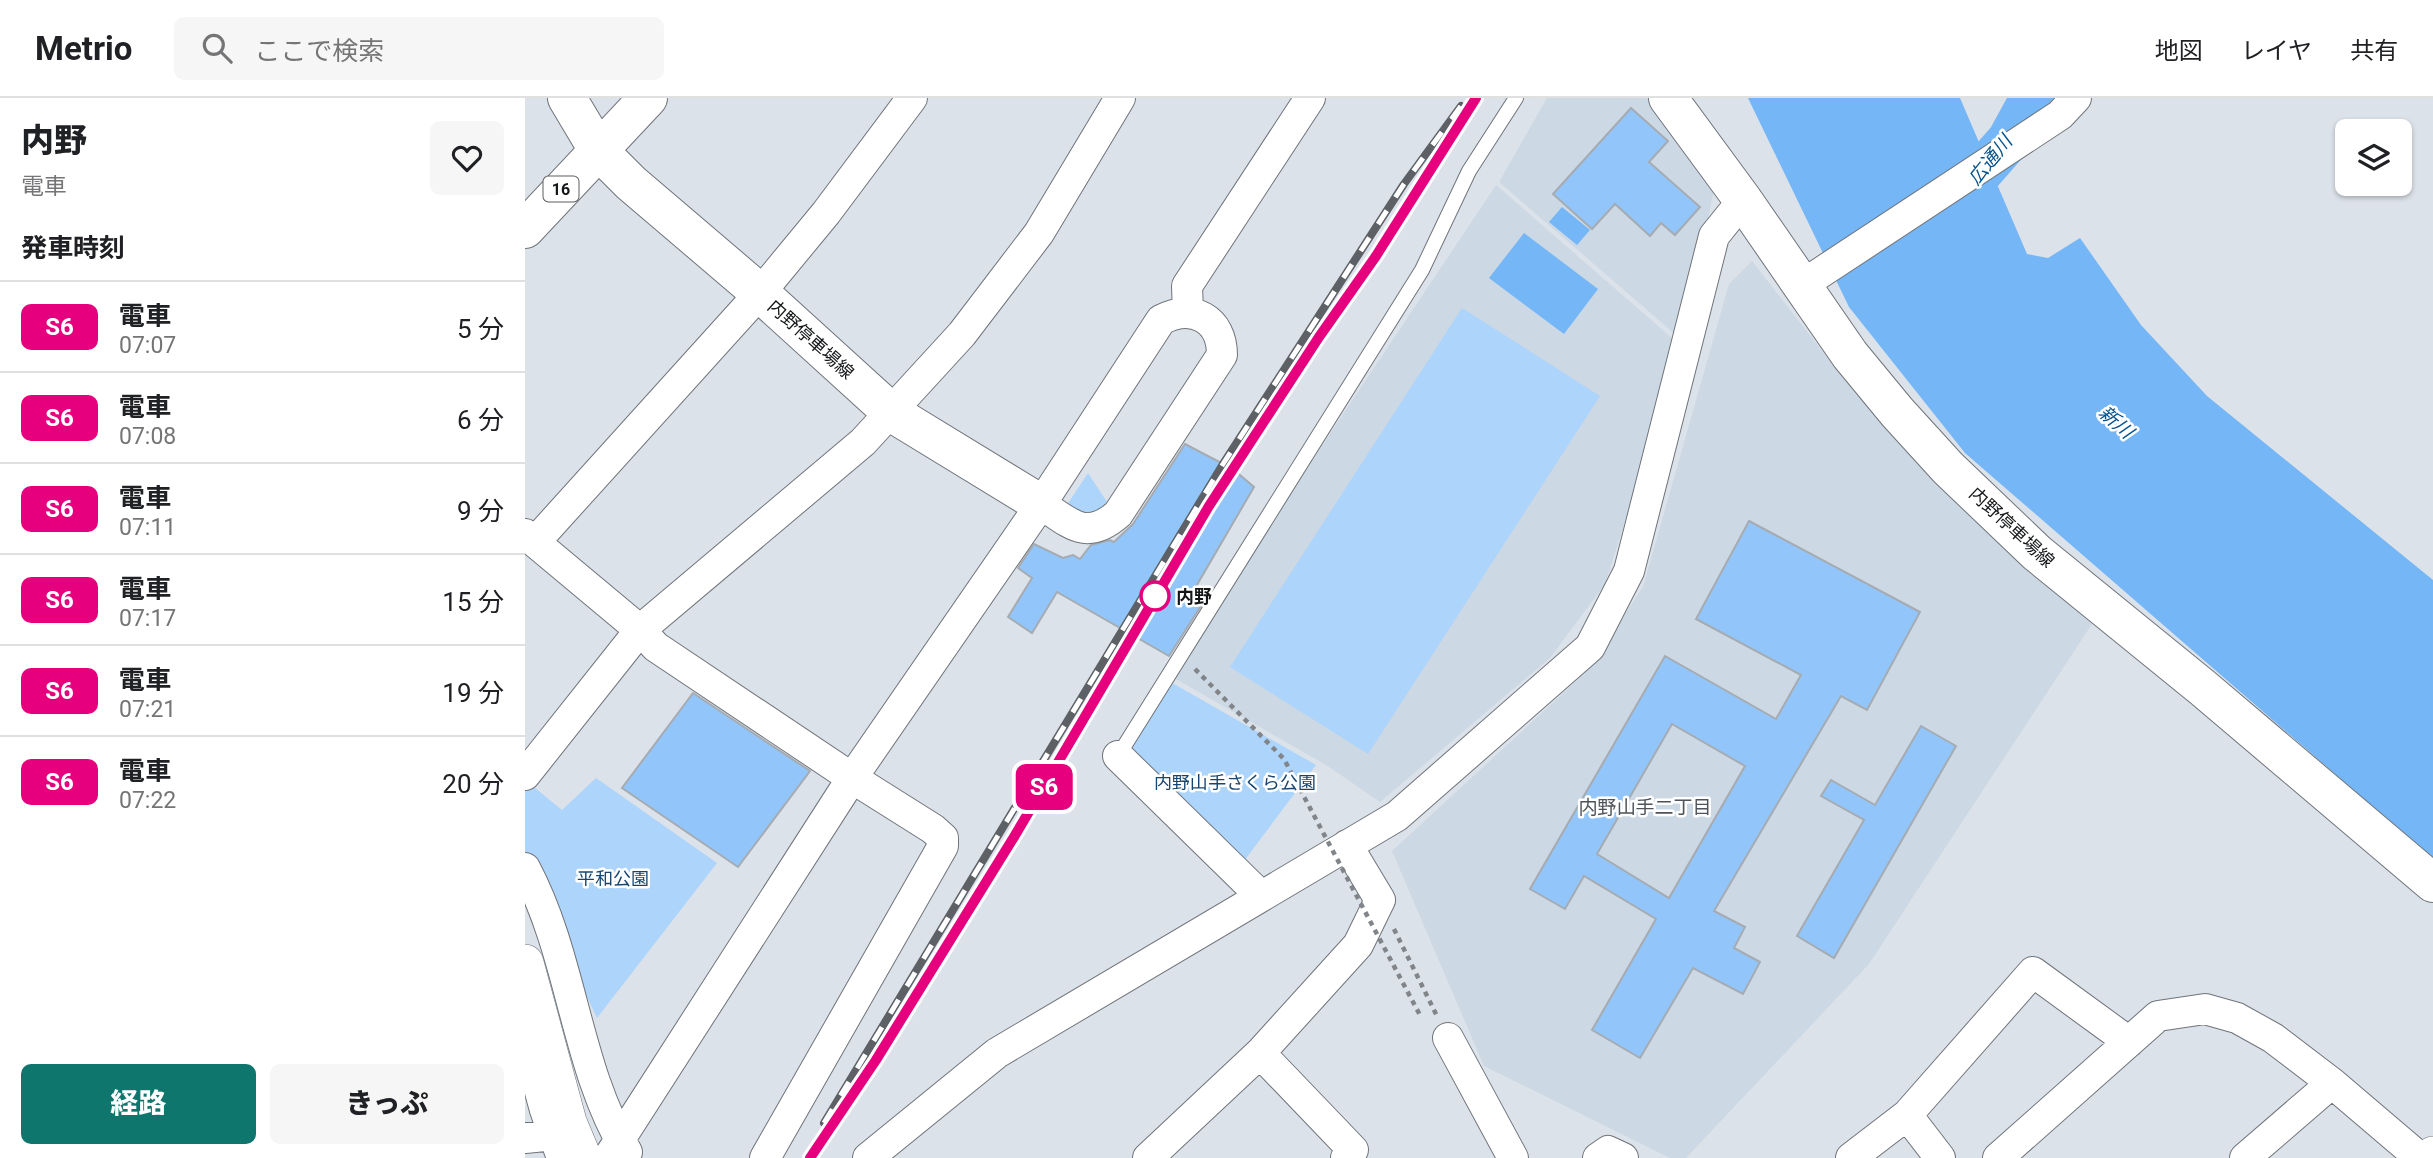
<!DOCTYPE html>
<html lang="ja">
<head>
<meta charset="utf-8">
<style>
	:root { --surface:#fff; --page:#f6f6f6; --text:#202124; --muted:#757577; --line:#e0e0e0; --accent:#0f766e }
	body { margin:0; font-family:Roboto,"Noto Sans JP",sans-serif; background:var(--page); color:var(--text); height:100vh; display:flex; flex-direction:column; font-size:26px; white-space:nowrap }
	* { box-sizing:border-box; margin:0 }
	p { font-size:23px; color:var(--muted) }
	.icon { flex:none; width:38px; height:38px; fill:none; stroke:currentColor; stroke-width:2; stroke-linecap:round; stroke-linejoin:round }
	.map { position:relative; flex:1; overflow:hidden }
	.drawer { display:flex; flex-direction:column; background:var(--surface); width:525px }
	.drawer>* { flex:none }
	.badge { padding:0 14px; border-radius:10px; font-size:24px; line-height:46px }
	.buttons { position:absolute; left:1810px; top:21px; display:grid; gap:14px }
	.buttons a { display:grid; place-items:center; width:77px; height:77px; border-radius:10px; background:var(--surface); box-shadow:0 2px 5px #0004; font-size:35px }
	.map>.badge { position:absolute; translate:-50% -50%; box-shadow:0 0 0 4px #fff }
	h2 { padding:0 21px; font-size:26px; line-height:63px }
	.round { display:grid; place-items:center; flex:none; width:74px; height:74px; border-radius:10px; background:var(--page) }
	.overview { display:flex; align-items:center; justify-content:space-between; height:119px; padding:0 21px }
	h1 { font-size:33px; font-weight:800; line-height:52px }
	.button { display:flex; gap:14px; margin-top:auto; padding:14px 21px }
	.button a { flex:1; height:80px; border-radius:10px; background:var(--accent); color:#fff; font-size:28px; font-weight:800; line-height:80px; text-align:center }
	.button a+a { background:var(--page); color:var(--text) }
	ul { padding:0; list-style:none }
	li { display:flex; align-items:center; gap:21px; height:91px; padding:0 21px; border-top:2px solid var(--line) }
	li div { flex:1 }
	li b { display:block; font-size:26px }
	li em { font-style:normal }
	li .badge { min-width:77px; font-weight:700; text-align:center }
	header { display:flex; align-items:center; gap:42px; box-sizing:border-box; height:98px; padding:0 35px; background:var(--surface); border-bottom:2px solid var(--line) }
	header strong { font-size:33px }
	nav { display:flex; gap:38px; margin-inline-start:auto; font-size:24px }
	.search { width:490px; height:63px; background:var(--page); display:flex; align-items:center; gap:18px; box-sizing:border-box; padding:0 24px; border-radius:10px; color:var(--muted); font-size:26px }
	main { display:flex; flex:1; min-height:0 }
	.map>svg:first-child { display:block }
	.built { fill:#ccd8e4 }
	.green { fill:#add4fb }
	.water { fill:#74b6f6 }
	.lines { fill:none; stroke-linecap:round; stroke-linejoin:round }
	.river { stroke:#74b6f6; stroke-width:44 }
	.building { fill:#92c6fa; stroke:#a5abb1; stroke-width:2; fill-rule:evenodd }
	.service-casing { stroke:#6f747a; stroke-width:16 }
	.minor-casing { stroke:#6f747a; stroke-width:32 }
	.tertiary-casing { stroke:#6f747a; stroke-width:38 }
	.secondary-casing { stroke:#6f747a; stroke-width:40 }
	.primary-casing { stroke:#6f747a; stroke-width:40 }
	.path { stroke:#81858a; stroke-width:4.5; stroke-dasharray:5 5; stroke-linecap:butt }
	.service { stroke:#fff; stroke-width:14 }
	.minor { stroke:#fff; stroke-width:30 }
	.tertiary { stroke:#fff; stroke-width:37 }
	.secondary { stroke:#fff; stroke-width:38 }
	.primary { stroke:#fff; stroke-width:38 }
	.rail-casing { stroke:#5d6165; stroke-width:8 }
	.rail { stroke:#fff; stroke-width:5; stroke-dasharray:16; stroke-linecap:butt }
	.path-bridge { stroke:#81858a; stroke-width:4.5; stroke-dasharray:5 5; stroke-linecap:butt }
	.line-casing { stroke:#fff; stroke-width:16 }
	.line { stroke:#e6007e; stroke-width:10 }
	.stop-dot { fill:#fff; stroke:#e6007e; stroke-width:3.5 }
	.labels { text-anchor:middle; dominant-baseline:central; stroke-width:5; stroke-linejoin:round; paint-order:stroke }
	.shield { fill:#fff; stroke:#5a5c5d; stroke-width:2 }
	.shield-label { font-size:16px; font-weight:bold; fill:#141618 }
	.street-label { font-size:18px; fill:#141618; stroke:#fff }
	.stop-label { font-size:18px; font-weight:bold; fill:#141618; stroke:#fff; text-anchor:start }
	.park-label { font-size:18px; fill:#16456f; stroke:#fff }
	.water-label { font-size:19px; font-style:italic; fill:#05538c; stroke:#fff }
	.neighbourhood-label { font-size:19px; fill:#4e5459; stroke:#fff }
</style>
</head>
<body>
<header>
<strong>Metrio</strong>
<div class="search"><svg class="icon" aria-label="search" viewBox="0 0 24 24"><circle cx="10" cy="10" r="6"/><path d="M15 15l6 6"/></svg>ここで検索</div>
<nav><a>地図</a><a>レイヤ</a><a>共有</a></nav>
</header>
<main>
<section class="drawer">
<div class="overview"><div><h1>内野</h1><p>電車</p></div><a class="round"><svg class="icon" aria-label="heart" viewBox="0 0 24 24"><path d="M12 20l-8-8c-3-5 5-10 8-4 3-6 11-1 8 4z"/></svg></a></div>
<h2>発車時刻</h2>
<ul>
<li><span class="badge" style="background:#e6007e;color:#fff">S6</span><div><b>電車</b><p>07:07</p></div><em>5 分</em></li>
<li><span class="badge" style="background:#e6007e;color:#fff">S6</span><div><b>電車</b><p>07:08</p></div><em>6 分</em></li>
<li><span class="badge" style="background:#e6007e;color:#fff">S6</span><div><b>電車</b><p>07:11</p></div><em>9 分</em></li>
<li><span class="badge" style="background:#e6007e;color:#fff">S6</span><div><b>電車</b><p>07:17</p></div><em>15 分</em></li>
<li><span class="badge" style="background:#e6007e;color:#fff">S6</span><div><b>電車</b><p>07:21</p></div><em>19 分</em></li>
<li><span class="badge" style="background:#e6007e;color:#fff">S6</span><div><b>電車</b><p>07:22</p></div><em>20 分</em></li>
</ul>
<div class="button"><a>経路</a><a>きっぷ</a></div>
</section>
<div class="map">
<svg width="1908" height="1060" viewBox="0 0 1908 1060">
	<rect width="100%" height="100%" fill="#dce2e9"/>
	<!-- built -->
	<path class="built" d="M 1022,0 L 1122,0 L 1189,91 L 1158,243 L 974,84 Z
		M 971,87 L 1156,248 L 1080,486 L 1025,560 L 855,704 L 801,667 L 644,577 Z
		M 1227,163 L 1330,295 L 1567,526 L 1344,866 L 1161,1060 L 1145,1060 L 959,968 L 867,753 L 1059,576 L 1118,489 L 1204,186 Z"/>
	<!-- green -->
	<path class="green" d="M 937,210 L 1075,298 L 843,656 L 705,569 Z
		M 563,375 L 582,404 C 569,419 555,416 536,416 Z
		M 642,582 L 791,667 L 716,767 L 601,656 Z
		M 71,680 L 192,765 L 72,920 L 0,769 L 0,690 L 4,685 L 37,712 Z"/>
	<!-- water -->
	<path class="water" d="M 1223,0 L 1435,0 L 1502,156 L 1523,160 L 1555,140 L 1616,227 L 1682,298 L 1908,482 L 1908,761 L 1440,355 L 1324,209 Z
		M 1037,109 L 1065,132 L 1052,147 L 1024,124 Z
		M 999,135 L 1073,191 L 1039,236 L 964,180 Z"/>
	<g class="lines">
		<!-- river -->
		<path class="river" d="M 1455,75 L 1484,42 L 1507,0"/>
	</g>
	<!-- building -->
	<path class="building" d="M 1106,10 L 1143,43 L 1124,64 L 1175,109 L 1150,137 L 1136,125 L 1125,138 L 1090,106 L 1067,131 L 1028,96 Z
		M 660,346 L 708,371 L 729,389 L 669,492 L 681,500 L 644,558 L 532,494 L 507,535 L 483,519 L 507,480 L 493,470 L 509,446 L 538,460 L 548,457 L 555,461 L 566,447 L 585,442 L 589,444 L 608,426 Z
		M 1224,423 L 1395,514 L 1342,612 L 1316,598 L 1189,813 L 1220,829 L 1209,850 L 1235,864 L 1218,896 L 1168,870 L 1115,960 L 1067,932 L 1131,821 L 1059,778 L 1040,811 L 1005,791 L 1140,558 L 1251,621 L 1276,577 L 1171,521 ZM 1147,626 L 1220,668 L 1144,800 L 1072,756 Z
		M 168,595 L 285,673 L 213,769 L 97,690 Z
		M 1396,628 L 1431,648 L 1309,860 L 1272,838 L 1339,722 L 1296,698 L 1306,682 L 1350,707 Z"/>
	<g class="lines">
		<!-- service casing -->
		<g class="service-casing">
			<path id="service" d="M 593,658 L 897,172 L 944,73 L 991,0"/>
		</g>
		<!-- minor casing -->
		<g class="minor-casing">
			<path id="minor" d="M 1277,187 L 1535,17 L 1551,0
				M 663,214 L 662,188 L 785,0
				M 0,436 L 115,532 L 131,549 L 327,680 L 408,731 L 418,740 L 418,748 L 240,1060
				M 10,444 L 235,195 L 301,115 L 387,0
				M 593,658 L 736,798
				M 0,677 L 115,532 L 338,344 L 437,236 L 514,135 L 595,0
				M 0,770 C 48,860 50,969 102,1054
				M 0,939 L 20,1012 L 37,1060
				M 923,940 L 988,1060
				M 735,955 L 828,1052 L 821,1060
				M 0,1040 L 29,1037
				M 83,1060 L 327,680 L 516,406 L 636,222 C 668,205 697,221 697,257 L 593,416 C 561,444 545,425 516,406
				M 343,1060 L 472,955 L 872,718 L 1065,549 L 1104,473 L 1189,138 L 1218,102
				M 623,1060 L 735,955 L 833,847 L 855,802 L 822,747
				M 1073,1060 L 1083,1053 L 1098,1060
				M 1326,1060 L 1382,1017
				M 1415,1060 L 1382,1017 L 1508,874 L 1604,944
				M 1473,1060 L 1633,918 L 1680,911 L 1712,920 L 1748,940 L 1807,985 L 1895,1060
				M 1720,1060 L 1807,985"/>
		</g>
		<!-- tertiary casing -->
		<g class="tertiary-casing">
			<path id="tertiary" d="M 0,865 L 43,1024 L 58,1060
				M 1905,1060 L 1908,1057"/>
		</g>
		<!-- secondary casing -->
		<g class="secondary-casing">
			<path id="secondary" d="M 1143,0 L 1218,102 L 1325,257 L 1372,314 L 1423,370 L 1512,455 L 1678,590 L 1908,785
				M 73,52 L 106,85 L 235,195 L 367,315 L 516,406"/>
		</g>
		<!-- primary casing -->
		<g class="primary-casing">
			<path id="primary" d="M 42,0 L 73,52
				M 0,131 L 123,0"/>
		</g>
		<!-- path -->
		<path class="path" d="M 869,831 L 912,918"/>
		<!-- service -->
		<use href="#service" class="service"/>
		<!-- minor -->
		<use href="#minor" class="minor"/>
		<!-- tertiary -->
		<use href="#tertiary" class="tertiary"/>
		<!-- secondary -->
		<use href="#secondary" class="secondary"/>
		<!-- primary -->
		<use href="#primary" class="primary"/>
		<!-- rail casing -->
		<g class="rail-casing">
			<path id="rail" d="M 299,1025 L 698,366 L 879,86 L 936,8
				M 285,1060 C 334,994 376,923 418,854 C 508,707 593,557 683,411 C 768,271 866,140 951,0"/>
		</g>
		<!-- rail -->
		<use href="#rail" class="rail"/>
		<!-- path-bridge -->
		<path class="path-bridge" d="M 670,571 L 759,661 L 896,919"/>
	</g>
	<g class="lines">
		<!-- line casing -->
		<g class="line-casing">
			<path id="line" d="M 285,1060 L 351,962 L 489,739 L 684,408 L 794,239 L 851,158 L 951,0"/>
		</g>
		<!-- line -->
		<use href="#line" class="line"/>
	</g>
	<!-- markers -->
	<circle class="stop-dot" cx="630" cy="498" r="14"/>
	<g class="labels">
		<!-- shield labels -->
		<rect class="shield" x="18.5" y="78.5" width="35" height="25" rx="5"/>
		<g class="shield-label">
			<text x="36" y="91">16</text>
		</g>
		<!-- street labels -->
		<g class="street-label">
			<text transform="translate(286 241) rotate(42)">内野停車場線</text>
			<text transform="translate(1487 429) rotate(43)">内野停車場線</text>
		</g>
		<!-- stop labels -->
		<g class="stop-label">
			<text x="651" y="498">内野</text>
		</g>
		<!-- park labels -->
		<g class="park-label">
			<text x="710" y="684">内野山手さくら公園</text>
			<text x="88" y="780">平和公園</text>
		</g>
		<!-- water labels -->
		<g class="water-label">
			<text transform="translate(1465 62) rotate(-51)">広通川</text>
			<text transform="translate(1591 324) rotate(41)">新川</text>
		</g>
		<!-- neighbourhood labels -->
		<g class="neighbourhood-label">
			<text x="1120" y="709">内野山手二丁目</text>
		</g>
	</g>
</svg>
<div class="buttons">
<a><svg class="icon" aria-label="layers" viewBox="0 0 24 24"><path d="M12 4l9 5-9 5-9-5zM3 14l9 5 9-5"/></svg></a>
</div>
<b class="badge" style="left:519px;top:689px;background:#e6007e;color:#fff">S6</b>
</div>
</main>
</body>
</html>
